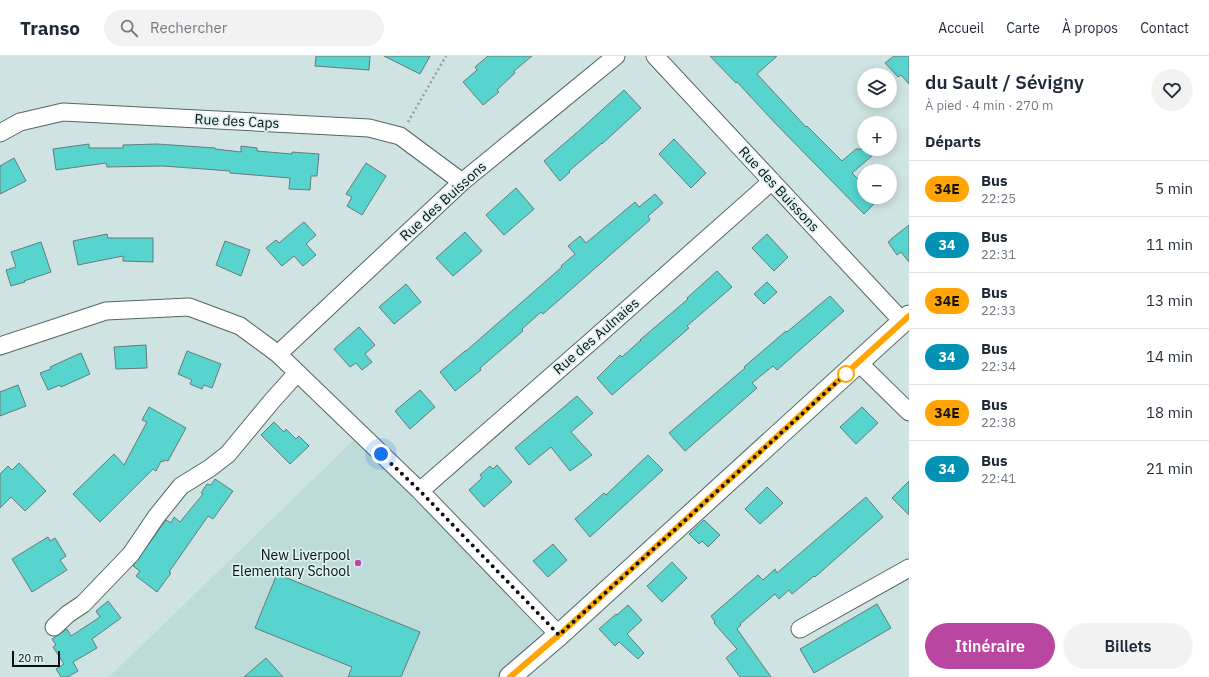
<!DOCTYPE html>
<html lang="fr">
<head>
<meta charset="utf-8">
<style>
	:root { --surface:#fff; --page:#f2f2f3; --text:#1f2937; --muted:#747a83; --line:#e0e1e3; --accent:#b946a1 }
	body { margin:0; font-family:"IBM Plex Sans",sans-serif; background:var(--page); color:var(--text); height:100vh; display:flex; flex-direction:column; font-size:15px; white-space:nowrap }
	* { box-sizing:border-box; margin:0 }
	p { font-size:13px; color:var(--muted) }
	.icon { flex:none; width:22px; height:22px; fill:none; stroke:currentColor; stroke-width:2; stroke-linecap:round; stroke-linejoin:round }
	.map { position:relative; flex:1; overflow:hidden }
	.side { display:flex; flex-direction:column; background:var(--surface); width:300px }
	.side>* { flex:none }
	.badge { padding:0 8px; border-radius:13px; font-size:14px; line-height:26px }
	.tools { position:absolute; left:857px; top:12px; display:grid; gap:8px }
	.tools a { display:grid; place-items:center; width:40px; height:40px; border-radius:50%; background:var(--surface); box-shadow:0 2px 10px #0003; font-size:20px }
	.scale { position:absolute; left:12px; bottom:10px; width:48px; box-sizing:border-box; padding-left:4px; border:2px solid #09100f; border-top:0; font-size:11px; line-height:14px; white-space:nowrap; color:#09100f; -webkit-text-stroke:3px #dcf1ef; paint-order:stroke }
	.you { position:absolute; width:20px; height:20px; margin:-10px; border:3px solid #fff; border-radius:50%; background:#1a73e8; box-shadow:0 0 0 6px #1a73e833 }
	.map>.badge { position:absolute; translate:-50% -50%; box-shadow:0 0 0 2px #fff }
	h2 { padding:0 16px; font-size:15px; line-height:36px }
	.round { display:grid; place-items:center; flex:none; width:42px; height:42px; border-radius:21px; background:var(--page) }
	.headline { display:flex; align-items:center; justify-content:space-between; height:68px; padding:0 16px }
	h1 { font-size:19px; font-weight:600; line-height:30px }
	.primary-button { display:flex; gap:8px; margin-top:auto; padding:8px 16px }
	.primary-button a { flex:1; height:46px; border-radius:24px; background:var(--accent); color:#fff; font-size:16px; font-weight:600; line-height:46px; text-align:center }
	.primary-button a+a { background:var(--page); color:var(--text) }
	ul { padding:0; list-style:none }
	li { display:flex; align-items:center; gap:12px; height:56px; padding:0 16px; border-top:1px solid var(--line) }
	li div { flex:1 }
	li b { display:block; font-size:15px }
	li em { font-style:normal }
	li .badge { min-width:44px; font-weight:700; text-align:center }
	header { display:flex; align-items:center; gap:24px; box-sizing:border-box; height:56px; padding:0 20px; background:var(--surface); border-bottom:1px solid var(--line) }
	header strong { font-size:19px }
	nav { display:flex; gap:22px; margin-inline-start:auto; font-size:14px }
	.search { width:280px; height:36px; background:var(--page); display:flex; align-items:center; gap:10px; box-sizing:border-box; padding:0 14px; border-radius:22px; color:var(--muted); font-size:15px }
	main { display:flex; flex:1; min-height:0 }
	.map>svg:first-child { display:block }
	.built { fill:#bcdbd9 }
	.building { fill:#56d4cd; stroke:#687b7a }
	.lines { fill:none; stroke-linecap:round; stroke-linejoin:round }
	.minor-casing { stroke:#536665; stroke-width:19 }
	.tertiary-casing { stroke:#536665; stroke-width:23 }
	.path { stroke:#90a19f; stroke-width:2.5; stroke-dasharray:2 3; stroke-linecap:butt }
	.minor { stroke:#fff; stroke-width:17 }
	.tertiary { stroke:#fff; stroke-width:21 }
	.line-casing { stroke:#fff; stroke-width:9 }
	.line { stroke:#ffa400; stroke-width:6 }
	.walk { stroke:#09100f; stroke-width:4; stroke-dasharray:0 7.2 }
	.stop-dot { fill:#fff; stroke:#ffa400; stroke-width:2 }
	.poi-dot { fill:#b946a1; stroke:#dcf1ef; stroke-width:1.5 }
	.labels { text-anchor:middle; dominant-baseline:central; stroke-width:3.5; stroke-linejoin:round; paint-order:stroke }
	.street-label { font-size:14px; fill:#09100f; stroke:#dcf1ef }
	.poi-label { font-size:14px; fill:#09100f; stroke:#dcf1ef; text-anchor:end }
</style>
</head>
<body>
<header>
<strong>Transo</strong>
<div class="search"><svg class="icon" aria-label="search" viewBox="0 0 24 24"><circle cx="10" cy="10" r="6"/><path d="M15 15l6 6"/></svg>Rechercher</div>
<nav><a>Accueil</a><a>Carte</a><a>À propos</a><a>Contact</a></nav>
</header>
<main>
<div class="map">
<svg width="909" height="621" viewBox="0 0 909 621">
	<rect width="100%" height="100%" fill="#cfe4e2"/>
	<!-- built -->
	<path class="built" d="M 360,378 L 559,579 L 510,621 L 109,621 Z"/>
	<!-- building -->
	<path class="building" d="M 316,0 L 370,0 L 369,14 L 315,10 Z
		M 384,0 L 430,0 L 420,18 Z
		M 488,0 L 532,0 L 514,15 L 515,17 L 497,34 L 499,36 L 483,49 L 463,26 L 477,14 L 475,11 Z
		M 710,0 L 777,0 L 757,18 L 806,71 L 807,70 L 842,105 L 856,93 L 880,93 L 852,117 L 864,129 L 864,141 L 881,141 L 864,158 L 776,68 L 737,26 L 736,27 Z
		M 894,0 L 909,0 L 909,28 L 901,19 L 898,21 L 885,7 Z
		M 624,34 L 641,52 L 602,88 L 602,87 L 569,115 L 570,116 L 560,125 L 544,105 L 581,73 Z
		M 674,83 L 706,117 L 691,132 L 659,98 Z
		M 89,88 L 89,92 L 123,92 L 123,89 L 157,88 L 215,92 L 215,93 L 241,96 L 241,90 L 257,92 L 257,95 L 292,98 L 292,96 L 319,98 L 317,120 L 311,120 L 310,134 L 289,133 L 290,122 L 230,117 L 230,115 L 163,110 L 107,111 L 106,107 L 56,114 L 53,93 Z
		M 14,102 L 26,125 L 0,138 L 0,110 Z
		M 366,107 L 386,120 L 362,159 L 347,150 L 352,141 L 346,138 Z
		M 516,132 L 534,153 L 504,179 L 486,159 Z
		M 655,138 L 663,147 L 648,160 L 650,164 L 543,258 L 541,256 L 522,273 L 523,275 L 480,312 L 481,314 L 455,335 L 440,316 L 465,295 L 466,295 L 562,211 L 561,210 L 575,198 L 568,190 L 580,180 L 586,187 L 635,146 L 639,151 Z
		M 304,166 L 316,179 L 306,188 L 316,199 L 303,210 L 294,200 L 282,210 L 266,192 L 276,184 L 279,187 Z
		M 909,169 L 909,206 L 901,196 L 897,199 L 888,186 L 891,184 L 891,183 Z
		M 465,176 L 482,195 L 453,220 L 436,202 Z
		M 107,178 L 108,182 L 153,182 L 153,206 L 123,205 L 123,200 L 78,209 L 73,185 Z
		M 767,178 L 788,201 L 774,215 L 752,192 Z
		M 225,185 L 250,194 L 241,220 L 216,209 Z
		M 41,186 L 51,216 L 24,225 L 25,226 L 11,230 L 6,214 L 16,211 L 11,196 Z
		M 717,215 L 732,231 L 687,270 L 689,272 L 612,339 L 597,322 L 620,299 L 622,301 L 641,284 L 640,284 L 688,243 L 687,242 Z
		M 767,226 L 777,236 L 764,248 L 754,238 Z
		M 406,228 L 421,246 L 394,268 L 379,251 Z
		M 830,240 L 844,255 L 777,314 L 773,310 L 752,327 L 757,332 L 685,395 L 669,377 L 745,312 L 744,311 L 786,275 L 787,276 Z
		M 359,271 L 375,289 L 365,298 L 372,306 L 362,314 L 356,307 L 350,311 L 334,293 Z
		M 146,289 L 147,312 L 116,313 L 114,291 Z
		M 187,295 L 221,308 L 212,332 L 204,329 L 202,333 L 190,328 L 192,324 L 178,318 Z
		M 81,297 L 90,318 L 61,331 L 60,329 L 48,334 L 40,317 L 51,313 L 50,311 Z
		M 18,329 L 26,350 L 0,360 L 0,336 Z
		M 420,334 L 435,351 L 410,373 L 395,355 Z
		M 577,340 L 593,357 L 571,376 L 592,399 L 570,415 L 551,391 L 529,409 L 515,392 Z
		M 149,351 L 186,372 L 168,405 L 164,404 L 163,406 L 161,405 L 156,415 L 153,413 L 100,466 L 73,438 L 114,398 L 124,409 L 147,366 L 142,364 Z
		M 862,351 L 878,367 L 856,388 L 840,371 Z
		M 274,366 L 284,376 L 286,373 L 296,383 L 299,380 L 309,390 L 290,408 L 261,379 Z
		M 648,399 L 663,414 L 590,481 L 575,463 L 604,437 L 606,439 Z
		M 19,407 L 46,435 L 25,455 L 11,441 L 0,452 L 0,418 L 8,410 L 12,414 Z
		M 497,409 L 512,426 L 484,451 L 469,434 L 482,422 L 480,419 L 490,410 L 493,413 Z
		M 215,423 L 233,435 L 213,463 L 208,460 L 169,516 L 171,517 L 157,536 L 136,520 L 140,515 L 133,510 L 166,464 L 171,467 L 174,461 L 180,466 L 203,438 L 201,437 L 207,428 L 211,429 Z
		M 909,425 L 909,459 L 892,442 Z
		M 767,431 L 783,447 L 760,468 L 745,453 Z
		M 866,441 L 883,461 L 815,521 L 814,520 L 792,538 L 789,534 L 779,543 L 775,538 L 740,568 L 741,569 L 737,573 L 771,621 L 740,621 L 726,602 L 737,593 L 714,567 L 715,566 L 711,560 L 758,519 L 763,524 L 775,513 L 777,517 Z
		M 704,464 L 720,479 L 708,491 L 702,485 L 699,488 L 689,478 Z
		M 48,481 L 50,485 L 55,482 L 66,500 L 60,504 L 67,514 L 32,536 L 12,503 Z
		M 553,488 L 567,504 L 548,521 L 533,505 Z
		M 672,506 L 687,522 L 662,546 L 647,530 Z
		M 277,518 L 420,576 L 401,621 L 348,621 L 352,611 L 255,572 Z
		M 108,545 L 121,562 L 92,583 L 97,592 L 73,606 L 78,615 L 68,621 L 61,621 L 56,613 L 64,608 L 53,591 L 56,589 L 52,583 L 67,573 L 71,580 L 100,561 L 96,555 Z
		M 877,548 L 891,572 L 814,617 L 800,593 Z
		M 628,549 L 642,564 L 627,578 L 644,597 L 638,603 L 619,586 L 615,590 L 599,573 L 616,558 L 617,559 Z
		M 266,602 L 283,621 L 244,621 Z"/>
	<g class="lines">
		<!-- minor casing -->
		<g class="minor-casing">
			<path id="minor" d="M 655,0 L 903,266
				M 0,77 L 20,66 L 63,56 L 369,72 L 400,80 L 462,126
				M 0,290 L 106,255 L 189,251 L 240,270 L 278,298 L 420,435 L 559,579
				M 278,298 L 462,126 L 616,0
				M 859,307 L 909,356
				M 420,435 L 595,282 L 772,125
				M 54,571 L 68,558 L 83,548 L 131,498 L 156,461 L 181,430 L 210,412 L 228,398 L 271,346 L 297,317
				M 800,573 L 909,512"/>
		</g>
		<!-- tertiary casing -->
		<g class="tertiary-casing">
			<path id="tertiary" d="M 510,621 L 559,579 L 909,260"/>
		</g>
		<!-- path -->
		<path class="path" d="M 408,66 L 446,0"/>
		<!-- minor -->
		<use href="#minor" class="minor"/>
		<!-- tertiary -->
		<use href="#tertiary" class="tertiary"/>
	</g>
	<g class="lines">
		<!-- line casing -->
		<g class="line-casing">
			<path id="line" d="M 510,621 L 559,579 L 909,260"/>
		</g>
		<!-- line -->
		<use href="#line" class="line"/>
		<!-- walk -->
		<path class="walk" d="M 381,398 L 420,435 L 559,579 L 847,317 L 846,318"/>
	</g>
	<!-- markers -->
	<circle class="stop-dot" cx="846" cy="318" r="8"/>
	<circle class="poi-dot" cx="358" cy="507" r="4"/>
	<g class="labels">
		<!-- street labels -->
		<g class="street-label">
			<text transform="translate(237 65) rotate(3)">Rue des Caps</text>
			<text transform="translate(779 133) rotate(47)">Rue des Buissons</text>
			<text transform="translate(443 145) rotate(-42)">Rue des Buissons</text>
			<text transform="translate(596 280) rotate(-41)">Rue des Aulnaies</text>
		</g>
		<!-- poi labels -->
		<g class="poi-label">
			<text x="350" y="499">New Liverpool<tspan x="350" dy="16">Elementary School</tspan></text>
		</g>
	</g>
</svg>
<div class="tools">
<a><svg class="icon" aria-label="layers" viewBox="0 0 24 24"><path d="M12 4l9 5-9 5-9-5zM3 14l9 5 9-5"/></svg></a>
<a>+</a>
<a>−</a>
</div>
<div class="scale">20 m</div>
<div class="you" style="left:381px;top:398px"></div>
</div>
<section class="side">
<div class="headline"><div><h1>du Sault / Sévigny</h1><p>À pied · 4 min · 270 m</p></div><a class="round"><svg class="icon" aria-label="heart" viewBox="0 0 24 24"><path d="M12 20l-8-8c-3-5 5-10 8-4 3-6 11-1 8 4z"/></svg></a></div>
<h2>Départs</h2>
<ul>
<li><span class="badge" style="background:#ffa400;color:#111">34E</span><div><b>Bus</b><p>22:25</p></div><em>5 min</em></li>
<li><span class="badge" style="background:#0091b3;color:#fff">34</span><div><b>Bus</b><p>22:31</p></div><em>11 min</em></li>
<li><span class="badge" style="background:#ffa400;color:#111">34E</span><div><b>Bus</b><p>22:33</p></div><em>13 min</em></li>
<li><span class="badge" style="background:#0091b3;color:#fff">34</span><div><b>Bus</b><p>22:34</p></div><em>14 min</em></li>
<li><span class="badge" style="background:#ffa400;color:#111">34E</span><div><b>Bus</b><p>22:38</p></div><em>18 min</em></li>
<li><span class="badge" style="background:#0091b3;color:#fff">34</span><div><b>Bus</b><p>22:41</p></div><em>21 min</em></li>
</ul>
<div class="primary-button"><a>Itinéraire</a><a>Billets</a></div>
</section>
</main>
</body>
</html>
